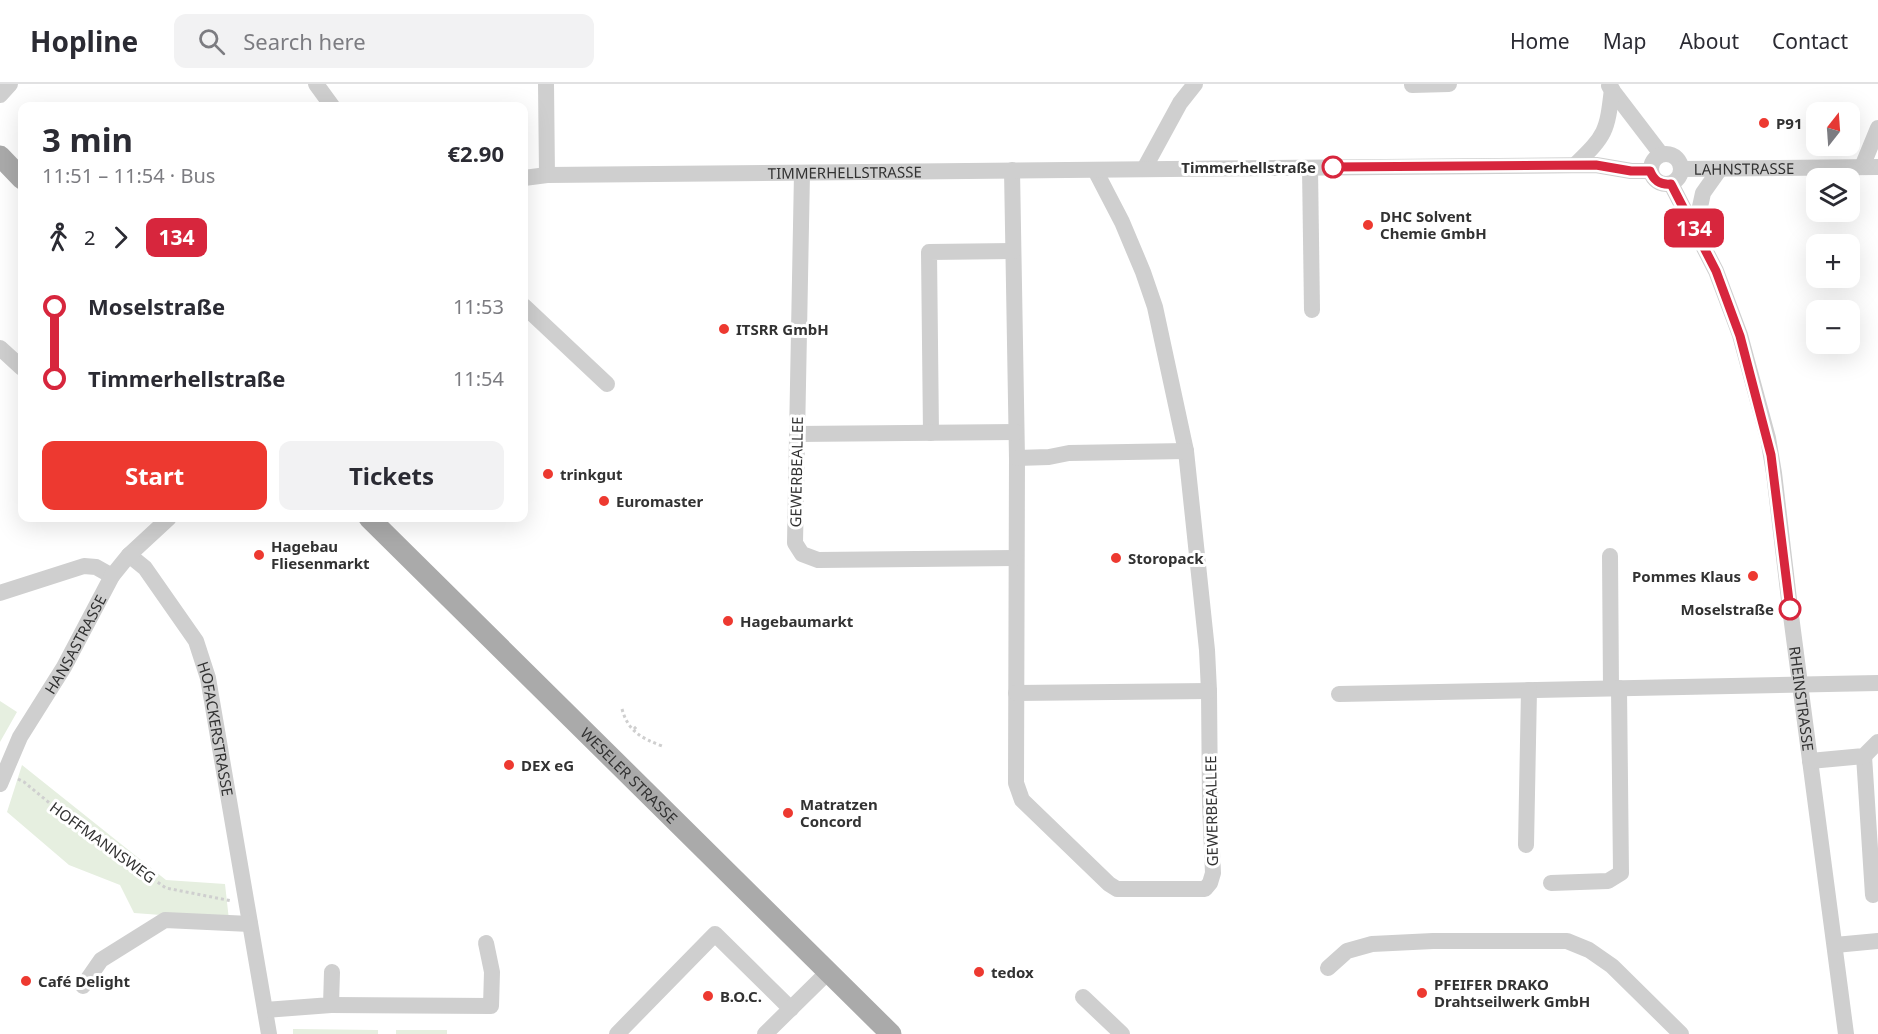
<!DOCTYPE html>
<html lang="en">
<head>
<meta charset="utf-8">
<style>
	:root { --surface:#fff; --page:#f2f2f3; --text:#2b2b33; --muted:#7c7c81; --line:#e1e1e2; --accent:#ed3930 }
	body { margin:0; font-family:"Noto Sans",sans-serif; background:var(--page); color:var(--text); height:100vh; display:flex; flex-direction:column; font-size:22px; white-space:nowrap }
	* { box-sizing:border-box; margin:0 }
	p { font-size:20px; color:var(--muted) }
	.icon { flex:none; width:33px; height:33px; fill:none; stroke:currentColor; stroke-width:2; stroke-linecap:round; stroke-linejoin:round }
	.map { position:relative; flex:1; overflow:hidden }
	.sheet { position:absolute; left:18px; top:18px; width:510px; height:420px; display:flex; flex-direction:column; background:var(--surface); border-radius:12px; box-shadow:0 6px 24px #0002 }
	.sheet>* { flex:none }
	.badge { padding:0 12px; border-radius:9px; font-size:21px; line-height:39px }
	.needle { width:39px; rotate:17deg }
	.buttons { position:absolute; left:1806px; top:18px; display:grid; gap:12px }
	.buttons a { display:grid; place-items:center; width:54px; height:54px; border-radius:12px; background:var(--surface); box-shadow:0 6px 24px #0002; font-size:30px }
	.map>.badge { position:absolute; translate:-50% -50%; box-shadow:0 0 0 3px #fff }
	.legs { display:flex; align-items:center; gap:9px; height:66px; padding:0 24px; font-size:20px }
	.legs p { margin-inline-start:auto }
	.head { display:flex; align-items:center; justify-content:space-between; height:102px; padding:0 24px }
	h1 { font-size:33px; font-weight:700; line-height:45px }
	.button { display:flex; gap:12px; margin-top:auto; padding:12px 24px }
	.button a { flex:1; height:69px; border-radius:12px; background:var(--accent); color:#fff; font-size:24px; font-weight:700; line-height:69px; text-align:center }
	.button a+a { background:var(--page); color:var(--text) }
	ul { padding:0 24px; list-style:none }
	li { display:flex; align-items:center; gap:21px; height:72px; font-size:22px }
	li i { display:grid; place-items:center; width:9px; height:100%; margin:0 8px; background:currentColor }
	li i::after { content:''; width:15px; height:15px; margin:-8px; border:4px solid; border-radius:50%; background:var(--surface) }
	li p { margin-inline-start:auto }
	li:first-child i { background:linear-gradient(#0000 50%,currentColor 0) }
	li:last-child i { background:linear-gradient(currentColor 50%,#0000 0) }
	header { display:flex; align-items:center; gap:36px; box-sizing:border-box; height:84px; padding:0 30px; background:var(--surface); border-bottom:2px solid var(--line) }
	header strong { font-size:28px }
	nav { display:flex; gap:33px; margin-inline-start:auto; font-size:21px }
	.search { width:420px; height:54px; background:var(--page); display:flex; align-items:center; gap:15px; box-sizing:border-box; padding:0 21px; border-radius:12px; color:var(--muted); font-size:22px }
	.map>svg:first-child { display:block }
	.green { fill:#e6efe0 }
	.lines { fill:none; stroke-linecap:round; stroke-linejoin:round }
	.path { stroke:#cfcfcf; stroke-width:3; stroke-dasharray:3 3; stroke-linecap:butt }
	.minor { stroke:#cfcfcf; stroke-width:16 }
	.major { stroke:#aaa; stroke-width:21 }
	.line-1-casing { stroke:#fff; stroke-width:14 }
	.line-1 { stroke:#d7263d; stroke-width:9 }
	.poi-dot { fill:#ed3930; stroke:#fff; stroke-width:2 }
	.stop-1-dot { fill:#fff; stroke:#d7263d; stroke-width:3 }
	.labels { text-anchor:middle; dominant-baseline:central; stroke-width:6; stroke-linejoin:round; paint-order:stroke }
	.poi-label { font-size:15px; font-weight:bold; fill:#323232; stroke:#fff; text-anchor:start }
	.stop-label { font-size:15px; font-weight:bold; fill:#323232; stroke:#fff; text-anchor:end }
	.street-label { font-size:15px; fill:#323232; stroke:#fff }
</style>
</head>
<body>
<header>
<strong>Hopline</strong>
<div class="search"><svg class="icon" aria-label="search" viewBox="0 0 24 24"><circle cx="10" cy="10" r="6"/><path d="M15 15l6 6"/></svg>Search here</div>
<nav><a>Home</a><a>Map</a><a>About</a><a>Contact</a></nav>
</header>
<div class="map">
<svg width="1878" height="950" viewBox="0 0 1878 950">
	<rect width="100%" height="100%" fill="#fff"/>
	<!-- green -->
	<path class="green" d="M 0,617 L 17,628 L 0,658 Z
		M 22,681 L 166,796 L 225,800 L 229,836 L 134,829 L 120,801 L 69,781 L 7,728 Z
		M 293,945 L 378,946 L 378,950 L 293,950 Z
		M 396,946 L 447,946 L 447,950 L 396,950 Z"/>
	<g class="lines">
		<!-- path -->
		<path class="path" d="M 622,625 C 628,647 641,654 662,662
			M 634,645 L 638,641
			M 18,695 L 24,698 L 80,744 L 166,804 L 232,817"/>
		<!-- minor -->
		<g class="minor">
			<path d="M 316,0 L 332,22"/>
			<path d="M 546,0 L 547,91"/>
			<path d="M 1412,1 L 1449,0"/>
			<path d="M 1609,2 L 1661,70"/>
			<path d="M 0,11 L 10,0"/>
			<circle cx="1666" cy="85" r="15"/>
			<path d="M 1575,81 C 1606,51 1607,48 1612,5"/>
			<path d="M 1862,83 L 1878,44"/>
			<path d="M 1310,84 L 1312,226"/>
			<path d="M 1144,85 L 1180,19 L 1195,0"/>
			<path id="s1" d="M 1681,85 L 1878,83"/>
			<path d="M 1012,86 L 1017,374 L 1016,699 L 1022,716 L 1109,800 L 1117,805 L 1205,805 L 1210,799 L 1213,789 L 1210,721 L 1209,607 L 1207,566 L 1186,367 L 1155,223 L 1143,188 L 1122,138 L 1095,86"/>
			<path d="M 802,89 L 795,459 L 802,470 L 818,476 L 1015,474"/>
			<path id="s2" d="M 524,94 L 547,91 L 1596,81 L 1631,87 L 1650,87"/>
			<path id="s3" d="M 1671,100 L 1716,187 L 1740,251 L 1768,354 L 1774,389 L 1790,524 L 1846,950"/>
			<path d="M 1695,146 L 1703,109 L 1720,85"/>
			<path d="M 524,222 L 607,300"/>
			<path d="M 0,264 L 22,284"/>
			<path d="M 931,349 L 929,168 L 1013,167"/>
			<path d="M 797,350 L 1016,348"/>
			<path d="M 1017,374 L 1049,373 L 1069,369 L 1186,367"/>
			<path id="s4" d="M 129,471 L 145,484 L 196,557 L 208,594 L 269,950"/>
			<path d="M 1610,472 L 1611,604"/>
			<path d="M 0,509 L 84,482 L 96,483 L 112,492"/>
			<path d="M 1016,609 L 1209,607"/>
			<path d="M 1339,610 L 1878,599"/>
			<path d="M 1864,672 L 1873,811"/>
			<path d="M 1810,677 L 1864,672 L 1878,658"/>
			<path id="s5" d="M 0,700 L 20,653 L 64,583 L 112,492 L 129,471 L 169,434"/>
			<path d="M 1526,761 L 1529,606"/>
			<path d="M 1551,799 L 1608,797 L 1621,789 L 1619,604"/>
			<path d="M 1835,861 L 1878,857"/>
			<path d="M 1328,884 L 1347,867 L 1372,860 L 1433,857 L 1567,857 L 1589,866 L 1612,882 L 1681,950"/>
			<path d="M 83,902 L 101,876 L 165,836 L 250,840"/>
			<path d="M 1083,913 L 1122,950"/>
			<path d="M 331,921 L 491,922 L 492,888 L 486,859"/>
			<path d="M 265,926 L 331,921 L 332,888"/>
			<path d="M 617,950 L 715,850 L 791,925"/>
			<path d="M 765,950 L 828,888"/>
		</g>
		<!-- major -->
		<g class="major">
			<path d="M 0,72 L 22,95"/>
			<path id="s6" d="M 369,434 L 891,950"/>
		</g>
	</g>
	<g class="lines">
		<!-- line-1 casing -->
		<g class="line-1-casing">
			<path id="line-1" d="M 1333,83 L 1596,81 L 1631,87 L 1650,87 C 1654,97 1660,101 1671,100 L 1716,187 L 1740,252 L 1771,371 L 1790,525"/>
		</g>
		<!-- line-1 -->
		<use href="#line-1" class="line-1"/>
	</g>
	<!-- markers -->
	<g class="poi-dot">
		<circle cx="1764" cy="39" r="6"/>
		<circle cx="1368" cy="141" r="6"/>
		<circle cx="724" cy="245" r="6"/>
		<circle cx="548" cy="390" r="6"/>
		<circle cx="604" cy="417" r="6"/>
		<circle cx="259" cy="471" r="6"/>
		<circle cx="1116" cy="474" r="6"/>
		<circle cx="1753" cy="492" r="6"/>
		<circle cx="728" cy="537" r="6"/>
		<circle cx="509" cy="681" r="6"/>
		<circle cx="788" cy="729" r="6"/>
		<circle cx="979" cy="888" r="6"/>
		<circle cx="26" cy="897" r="6"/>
		<circle cx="1422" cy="909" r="6"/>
		<circle cx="708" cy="912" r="6"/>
	</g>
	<g class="stop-1-dot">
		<circle cx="1333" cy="83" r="10"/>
		<circle cx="1790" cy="525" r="10"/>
	</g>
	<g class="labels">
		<!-- poi labels -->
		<g class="poi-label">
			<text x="1776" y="39">P91</text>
			<text x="1380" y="132">DHC Solvent<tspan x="1380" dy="17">Chemie GmbH</tspan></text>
			<text x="736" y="245">ITSRR GmbH</text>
			<text x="560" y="390">trinkgut</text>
			<text x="616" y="417">Euromaster</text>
			<text x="271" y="462">Hagebau<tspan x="271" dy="17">Fliesenmarkt</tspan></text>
			<text x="1128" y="474">Storopack</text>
			<text x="1741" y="492" text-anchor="end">Pommes Klaus</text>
			<text x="740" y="537">Hagebaumarkt</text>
			<text x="521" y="681">DEX eG</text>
			<text x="800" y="720">Matratzen<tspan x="800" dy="17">Concord</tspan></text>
			<text x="991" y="888">tedox</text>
			<text x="38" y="897">Café Delight</text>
			<text x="1434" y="900">PFEIFER DRAKO<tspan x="1434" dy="17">Drahtseilwerk GmbH</tspan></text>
			<text x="720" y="912">B.O.C.</text>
		</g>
		<!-- stop labels -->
		<g class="stop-label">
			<text x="1316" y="83">Timmerhellstraße</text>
			<text x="1774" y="525">Moselstraße</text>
		</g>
		<!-- street labels -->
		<g class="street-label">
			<text stroke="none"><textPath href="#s1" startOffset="63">LAHNSTRASSE</textPath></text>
			<text stroke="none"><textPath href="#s2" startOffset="321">TIMMERHELLSTRASSE</textPath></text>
			<text transform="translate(796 388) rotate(-89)">GEWERBEALLEE</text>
			<text stroke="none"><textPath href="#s5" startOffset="159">HANSASTRASSE</textPath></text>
			<text stroke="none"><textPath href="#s3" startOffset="536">RHEINSTRASSE</textPath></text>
			<text stroke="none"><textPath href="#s4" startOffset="200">HOFACKERSTRASSE</textPath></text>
			<text stroke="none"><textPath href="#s6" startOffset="366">WESELER STRASSE</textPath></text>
			<text transform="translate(1211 727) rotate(-91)">GEWERBEALLEE</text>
			<text transform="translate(103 758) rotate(36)">HOFFMANNSWEG</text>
		</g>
	</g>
</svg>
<div class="buttons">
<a><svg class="needle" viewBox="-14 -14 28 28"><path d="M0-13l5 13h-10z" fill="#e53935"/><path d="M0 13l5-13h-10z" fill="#7c7c81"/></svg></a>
<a><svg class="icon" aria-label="layers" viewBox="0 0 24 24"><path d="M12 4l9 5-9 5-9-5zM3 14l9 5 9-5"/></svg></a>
<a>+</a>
<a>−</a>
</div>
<b class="badge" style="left:1694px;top:144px;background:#d7263d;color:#fff">134</b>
<section class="sheet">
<div class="head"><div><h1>3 min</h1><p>11:51 – 11:54 · Bus</p></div><b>€2.90</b></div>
<div class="legs"><svg class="icon" aria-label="walk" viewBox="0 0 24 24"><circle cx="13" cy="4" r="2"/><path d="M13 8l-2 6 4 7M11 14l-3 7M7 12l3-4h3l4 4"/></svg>2<svg class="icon" aria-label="forward" viewBox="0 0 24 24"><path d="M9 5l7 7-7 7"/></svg><b class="badge" style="background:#d7263d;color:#fff">134</b></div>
<ul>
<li><i style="color:#d7263d"></i><b>Moselstraße</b><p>11:53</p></li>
<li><i style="color:#d7263d"></i><b>Timmerhellstraße</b><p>11:54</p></li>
</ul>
<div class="button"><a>Start</a><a>Tickets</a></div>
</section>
</div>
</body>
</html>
